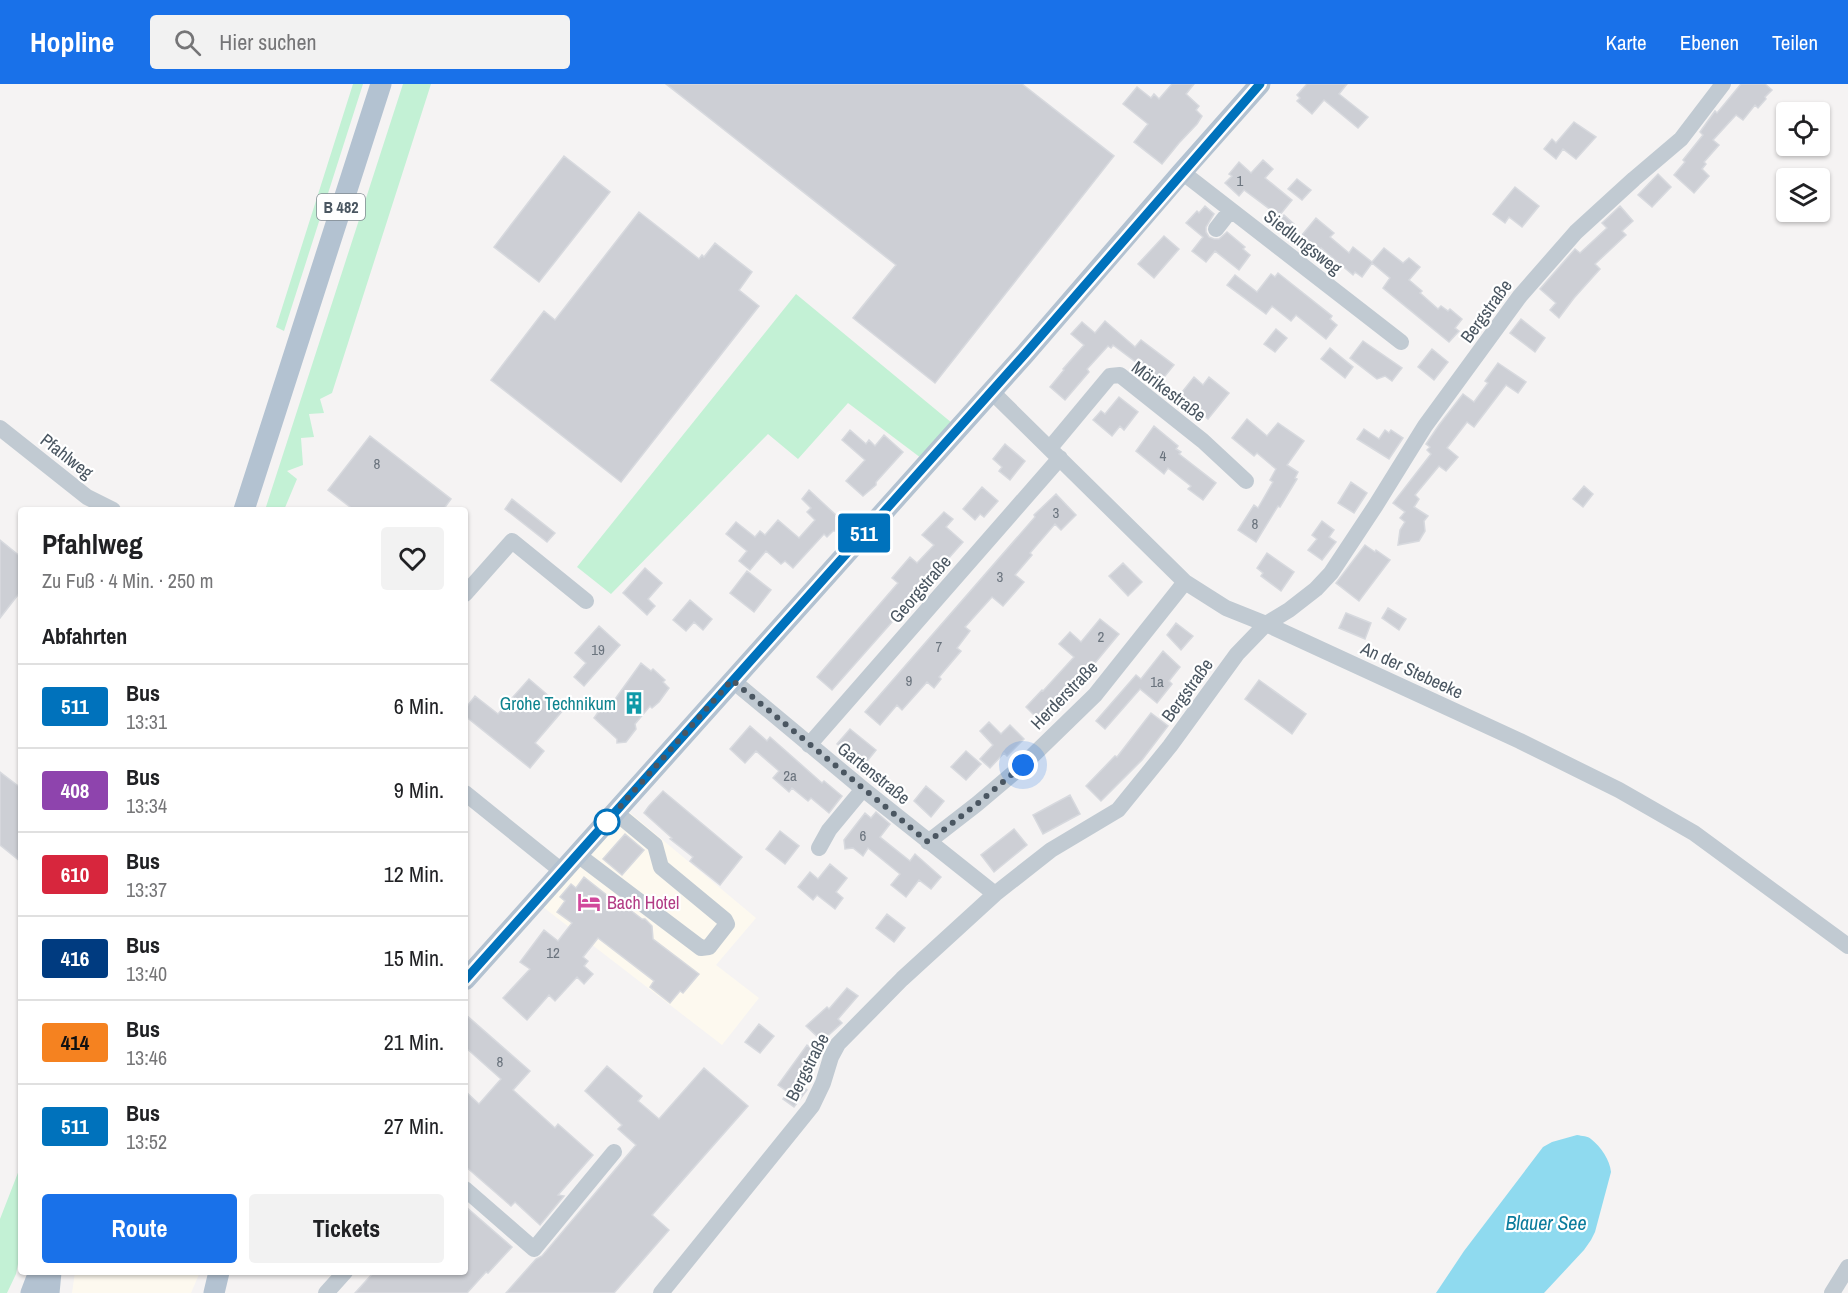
<!DOCTYPE html>
<html lang="de">
<head>
<meta charset="utf-8">
<style>
	:root { --surface:#fff; --page:#f2f2f2; --text:#202124; --muted:#757577; --line:#e0e0e0; --accent:#1971e9 }
	body { margin:0; font-family:"Archivo Narrow",sans-serif; background:var(--page); color:var(--text); height:100vh; display:flex; flex-direction:column; font-size:22px; white-space:nowrap }
	* { box-sizing:border-box; margin:0 }
	p { font-size:20px; color:var(--muted) }
	.icon { flex:none; width:33px; height:33px; fill:none; stroke:currentColor; stroke-width:2; stroke-linecap:round; stroke-linejoin:round }
	.map { position:relative; flex:1; overflow:hidden }
	.side { position:absolute; left:18px; top:423px; width:450px; height:768px; display:flex; flex-direction:column; background:var(--surface); border-radius:6px; box-shadow:0 2px 4px #0004 }
	.side>* { flex:none }
	.badge { padding:0 12px; border-radius:4px; font-size:21px; line-height:39px }
	.fabs { position:absolute; left:1776px; top:18px; display:grid; gap:12px }
	.fabs a { display:grid; place-items:center; width:54px; height:54px; border-radius:6px; background:var(--surface); box-shadow:0 2px 4px #0004; font-size:30px }
	.you { position:absolute; width:30px; height:30px; margin:-15px; border:4px solid #fff; border-radius:50%; background:#1a73e8; box-shadow:0 0 0 9px #1a73e833 }
	.map>.badge { position:absolute; translate:-50% -50%; box-shadow:0 0 0 3px #fff }
	h2 { padding:0 24px; font-size:22px; line-height:54px }
	.round { display:grid; place-items:center; flex:none; width:63px; height:63px; border-radius:6px; background:var(--page) }
	.head { display:flex; align-items:center; justify-content:space-between; height:102px; padding:0 24px }
	h1 { font-size:28px; font-weight:700; line-height:45px }
	.primary-button { display:flex; gap:12px; margin-top:auto; padding:12px 24px }
	.primary-button a { flex:1; height:69px; border-radius:6px; background:var(--accent); color:#fff; font-size:24px; font-weight:700; line-height:69px; text-align:center }
	.primary-button a+a { background:var(--page); color:var(--text) }
	ul { padding:0; list-style:none }
	li { display:flex; align-items:center; gap:18px; height:84px; padding:0 24px; border-top:2px solid var(--line) }
	li div { flex:1 }
	li b { display:block; font-size:22px }
	li em { font-style:normal }
	li .badge { min-width:66px; font-weight:700; text-align:center }
	header { display:flex; align-items:center; gap:36px; box-sizing:border-box; height:84px; padding:0 30px; background:var(--accent); color:#fff }
	header strong { font-size:28px }
	nav { display:flex; gap:33px; margin-inline-start:auto; font-size:21px }
	.search { width:420px; height:54px; background:var(--page); display:flex; align-items:center; gap:15px; box-sizing:border-box; padding:0 21px; border-radius:6px; color:var(--muted); font-size:22px }
	.map>svg:first-child { display:block }
	.commercial { fill:#fdf9ef }
	.green { fill:#c3f1d5 }
	.water { fill:#8fdaef }
	.building { fill:#cdcfd5; stroke:#d7d9de; stroke-width:1.5 }
	.lines { fill:none; stroke-linecap:round; stroke-linejoin:round }
	.minor { stroke:#c1cad2; stroke-width:16 }
	.major { stroke:#b3c2d1; stroke-width:21 }
	.line-casing { stroke:#fff; stroke-width:14 }
	.line { stroke:#0072bc; stroke-width:9 }
	.walk { stroke:#4a5661; stroke-width:6; stroke-dasharray:0 10.8 }
	.stop-dot { fill:#fff; stroke:#0072bc; stroke-width:3 }
	.labels { text-anchor:middle; dominant-baseline:central; stroke-width:4.5; stroke-linejoin:round; paint-order:stroke }
	.number-label { font-size:15px; fill:#6b747e }
	.shield { fill:#fff; stroke:#808990; stroke-width:1.5 }
	.shield-label { font-size:16px; font-weight:bold; fill:#4a5661 }
	.street-label { font-size:18px; fill:#4a5661; stroke:#fff }
	.culture-label { font-size:18px; fill:#0d838f; stroke:#fff; text-anchor:end }
	.hotel-label { font-size:18px; fill:#b23c85; stroke:#fff; text-anchor:start }
	.water-label { font-size:20px; font-style:italic; fill:#0b7b9c; stroke:#fff }
</style>
</head>
<body>
<header>
<strong>Hopline</strong>
<div class="search"><svg class="icon" aria-label="search" viewBox="0 0 24 24"><circle cx="10" cy="10" r="6"/><path d="M15 15l6 6"/></svg>Hier suchen</div>
<nav><a>Karte</a><a>Ebenen</a><a>Teilen</a></nav>
</header>
<div class="map">
<svg width="1848" height="1209" viewBox="0 0 1848 1209">
	<rect width="100%" height="100%" fill="#f5f3f3"/>
	<!-- commercial -->
	<path class="commercial" d="M 628,727 L 756,834 L 716,881 L 759,914 L 722,961 L 543,823 Z
		M 75,1188 L 200,1188 L 191,1209 L 72,1209 Z"/>
	<!-- green -->
	<path class="green" d="M 353,0 L 363,0 L 284,247 L 276,243 Z
		M 403,0 L 431,0 L 332,309 L 320,315 L 324,329 L 309,330 L 314,353 L 301,354 L 303,381 L 287,387 L 297,395 L 284,426 L 265,426 Z
		M 796,210 L 952,339 L 921,374 L 848,319 L 798,375 L 768,350 L 611,510 L 577,483 Z
		M 21,1081 L 21,1165 L 16,1190 L 7,1209 L 0,1209 L 0,1135 Z"/>
	<!-- water -->
	<path class="water" d="M 1577,1051 C 1582,1052 1588,1052 1591,1055 C 1601,1063 1610,1076 1611,1088 L 1595,1148 L 1591,1156 L 1584,1166 L 1544,1209 L 1436,1209 L 1464,1167 L 1543,1063 L 1552,1058 Z"/>
	<!-- building -->
	<path class="building" d="M 666,0 L 1022,0 L 1114,72 L 935,299 L 853,234 L 896,181 Z
		M 1172,0 L 1194,0 L 1186,10 L 1199,22 L 1196,26 L 1202,32 L 1197,40 L 1179,59 L 1162,80 L 1134,58 L 1148,40 L 1123,20 L 1137,3 L 1151,14 L 1154,10 L 1159,15 Z
		M 1307,0 L 1347,0 L 1339,10 L 1368,33 L 1358,44 L 1324,16 L 1312,30 L 1297,17 L 1300,14 L 1297,11 Z
		M 1741,0 L 1765,0 L 1772,6 L 1765,13 L 1766,15 L 1758,24 L 1755,21 L 1743,36 L 1736,31 L 1713,56 L 1719,61 L 1704,78 L 1706,80 L 1702,85 L 1709,92 L 1694,109 L 1674,91 L 1685,78 L 1683,76 L 1703,51 L 1700,48 L 1715,27 L 1717,29 Z
		M 1574,38 L 1596,53 L 1576,75 L 1563,65 L 1556,75 L 1544,65 L 1552,55 L 1556,59 Z
		M 564,72 L 610,108 L 539,198 L 494,163 Z
		M 1263,76 L 1273,85 L 1265,94 L 1292,116 L 1279,132 L 1244,106 L 1239,112 L 1225,99 L 1232,92 L 1229,90 L 1239,78 L 1251,89 Z
		M 1658,90 L 1671,103 L 1652,123 L 1638,111 Z
		M 1297,95 L 1311,106 L 1302,116 L 1288,105 Z
		M 1515,103 L 1539,122 L 1522,143 L 1509,133 L 1505,139 L 1493,130 Z
		M 1205,122 L 1214,130 L 1206,143 L 1206,148 L 1209,153 L 1214,155 L 1219,155 L 1227,148 L 1245,163 L 1243,165 L 1250,171 L 1239,186 L 1215,167 L 1206,178 L 1192,167 L 1203,153 L 1186,139 L 1197,127 L 1199,129 Z
		M 1620,122 L 1633,137 L 1622,147 L 1626,151 L 1595,180 L 1600,185 L 1574,214 L 1559,234 L 1550,226 L 1556,219 L 1540,205 L 1575,165 L 1580,169 L 1607,144 L 1602,139 Z
		M 639,128 L 699,175 L 702,171 L 704,173 L 715,159 L 752,188 L 739,206 L 759,222 L 621,398 L 491,296 L 544,227 L 555,236 Z
		M 1284,131 L 1294,140 L 1285,150 L 1275,142 Z
		M 1316,134 L 1334,149 L 1330,153 L 1349,169 L 1353,163 L 1372,178 L 1384,164 L 1403,179 L 1409,174 L 1420,183 L 1409,196 L 1422,207 L 1420,209 L 1438,225 L 1441,222 L 1448,227 L 1450,225 L 1462,235 L 1455,244 L 1459,247 L 1449,258 L 1383,204 L 1390,194 L 1372,179 L 1362,193 L 1355,188 L 1353,191 L 1321,164 L 1320,166 L 1302,151 Z
		M 1164,152 L 1179,165 L 1154,194 L 1138,180 Z
		M 1278,189 L 1332,232 L 1330,235 L 1337,241 L 1326,255 L 1296,231 L 1291,237 L 1272,222 L 1266,230 L 1227,201 L 1235,191 L 1257,208 L 1271,190 L 1275,193 Z
		M 1521,235 L 1545,254 L 1535,268 L 1510,249 Z
		M 1105,237 L 1135,263 L 1141,256 L 1174,281 L 1161,297 L 1113,261 L 1111,264 L 1108,262 L 1087,285 L 1089,288 L 1065,316 L 1050,303 L 1064,286 L 1063,285 L 1084,261 L 1071,250 L 1082,238 L 1095,249 Z
		M 1276,245 L 1287,254 L 1275,268 L 1264,260 Z
		M 1363,257 L 1402,284 L 1392,297 L 1385,292 L 1377,295 L 1350,274 Z
		M 1330,264 L 1353,283 L 1345,294 L 1321,275 Z
		M 1432,265 L 1448,278 L 1434,296 L 1418,283 Z
		M 1498,279 L 1526,298 L 1518,309 L 1506,301 L 1474,343 L 1467,338 L 1447,364 L 1458,373 L 1446,387 L 1439,382 L 1415,411 L 1419,415 L 1414,423 L 1428,432 L 1424,437 L 1425,447 L 1419,457 L 1398,461 L 1400,446 L 1405,438 L 1400,434 L 1405,428 L 1393,419 L 1431,370 L 1427,366 L 1430,363 L 1426,360 L 1439,341 L 1463,310 L 1474,318 L 1488,299 L 1485,297 Z
		M 1194,293 L 1203,301 L 1209,293 L 1229,309 L 1208,335 L 1179,312 Z
		M 1119,313 L 1138,328 L 1124,346 L 1120,342 L 1112,352 L 1093,336 L 1101,327 L 1105,330 Z
		M 1247,335 L 1267,352 L 1278,339 L 1304,357 L 1287,381 L 1298,388 L 1295,394 L 1297,395 L 1280,423 L 1278,422 L 1256,458 L 1238,446 L 1254,421 L 1258,424 L 1273,398 L 1270,396 L 1276,385 L 1257,369 L 1254,372 L 1232,354 Z
		M 1154,342 L 1178,362 L 1176,365 L 1181,368 L 1179,370 L 1216,399 L 1203,416 L 1188,405 L 1191,402 L 1168,384 L 1164,390 L 1136,367 Z
		M 1364,345 L 1379,355 L 1385,346 L 1389,349 L 1391,346 L 1403,354 L 1389,375 L 1357,355 Z
		M 850,346 L 866,360 L 869,356 L 875,362 L 884,351 L 903,368 L 876,398 L 876,401 L 863,412 L 846,397 L 865,376 L 842,356 Z
		M 370,352 L 451,415 L 443,426 L 354,426 L 328,406 Z
		M 1005,360 L 1025,377 L 1010,396 L 999,387 L 1002,383 L 993,375 Z
		M 1351,398 L 1367,409 L 1354,429 L 1338,419 Z
		M 1584,402 L 1593,410 L 1583,423 L 1573,415 Z
		M 982,403 L 998,417 L 984,433 L 980,430 L 975,436 L 963,425 Z
		M 809,406 L 838,433 L 837,435 L 839,447 L 833,447 L 827,453 L 824,450 L 793,484 L 785,477 L 781,480 L 766,467 L 750,486 L 739,477 L 747,467 L 726,450 L 736,438 L 755,453 L 760,447 L 765,451 L 778,436 L 799,454 L 815,436 L 807,428 L 811,424 L 802,415 Z
		M 1056,410 L 1076,431 L 1061,446 L 1055,440 L 1030,469 L 1032,471 L 1015,491 L 1024,498 L 1003,522 L 992,513 L 965,543 L 970,547 L 957,564 L 961,567 L 939,593 L 941,595 L 934,604 L 927,598 L 902,626 L 897,621 L 880,641 L 865,628 L 1035,433 L 1034,431 Z
		M 512,415 L 555,449 L 547,458 L 505,425 Z
		M 944,428 L 953,435 L 946,443 L 963,458 L 923,503 L 921,501 L 898,527 L 900,529 L 832,606 L 817,593 L 898,499 L 892,494 L 910,473 L 917,479 L 934,461 L 922,451 Z
		M 1322,437 L 1334,446 L 1329,453 L 1336,458 L 1322,476 L 1308,466 L 1317,455 L 1312,451 Z
		M 0,456 L 21,473 L 21,507 L 0,534 Z
		M 1365,461 L 1375,468 L 1376,466 L 1390,476 L 1359,517 L 1336,499 Z
		M 1267,469 L 1294,488 L 1281,507 L 1261,492 L 1263,489 L 1257,484 Z
		M 1123,479 L 1142,498 L 1128,512 L 1109,492 Z
		M 645,484 L 662,499 L 648,515 L 655,522 L 647,531 L 623,509 Z
		M 747,487 L 771,506 L 754,528 L 730,509 Z
		M 690,516 L 712,535 L 703,546 L 694,538 L 686,547 L 673,536 Z
		M 1388,524 L 1406,535 L 1399,546 L 1382,534 Z
		M 1346,529 L 1371,539 L 1365,555 L 1339,544 Z
		M 1100,535 L 1119,550 L 1095,579 L 1041,638 L 1026,623 L 1042,606 L 1043,607 L 1074,573 L 1059,560 L 1070,548 L 1081,558 Z
		M 1176,539 L 1193,552 L 1181,566 L 1167,551 Z
		M 599,542 L 620,561 L 584,602 L 574,593 L 586,579 L 575,569 Z
		M 1163,567 L 1180,583 L 1169,597 L 1172,600 L 1157,619 L 1140,605 L 1105,645 L 1096,637 L 1136,591 L 1141,595 Z
		M 641,579 L 651,587 L 653,585 L 665,596 L 663,598 L 669,604 L 659,618 L 652,624 L 650,622 L 635,640 L 636,645 L 626,658 L 617,659 L 617,655 L 594,634 L 605,619 L 613,618 Z
		M 529,595 L 564,625 L 535,659 L 544,667 L 530,684 L 465,632 L 465,625 L 475,612 L 498,630 Z
		M 1259,596 L 1306,630 L 1292,650 L 1245,615 Z
		M 1151,629 L 1168,642 L 1142,676 L 1101,717 L 1086,702 L 1115,672 L 1117,673 Z
		M 989,638 L 1001,650 L 1010,641 L 1024,655 L 1007,672 L 1004,669 L 990,684 L 980,675 L 993,661 L 980,647 Z
		M 750,642 L 767,657 L 770,653 L 822,699 L 824,697 L 842,712 L 829,729 L 811,714 L 808,717 L 792,704 L 789,708 L 773,694 L 779,687 L 756,667 L 745,679 L 730,665 Z
		M 850,645 L 876,666 L 864,681 L 837,660 Z
		M 966,667 L 981,680 L 966,696 L 951,683 Z
		M 0,688 L 21,704 L 21,778 L 0,761 Z
		M 926,702 L 944,717 L 931,733 L 914,717 Z
		M 663,707 L 742,773 L 720,801 L 690,777 L 693,773 L 670,755 L 672,754 L 644,729 L 649,722 Z
		M 1070,711 L 1080,730 L 1043,750 L 1033,731 Z
		M 876,728 L 890,740 L 880,753 L 910,777 L 915,770 L 941,793 L 931,805 L 919,796 L 906,813 L 891,801 L 900,790 L 868,764 L 863,772 L 853,764 L 845,765 L 844,756 L 865,729 L 871,734 Z
		M 1014,745 L 1027,761 L 994,788 L 981,771 Z
		M 780,747 L 799,762 L 785,780 L 766,765 Z
		M 625,750 L 644,766 L 622,791 L 603,775 Z
		M 830,780 L 847,794 L 836,808 L 843,814 L 835,825 L 817,811 L 813,816 L 798,803 L 810,788 L 818,795 Z
		M 584,793 L 608,812 L 612,812 L 642,835 L 645,835 L 652,842 L 653,855 L 699,890 L 683,909 L 680,907 L 670,919 L 650,903 L 654,897 L 598,854 L 583,873 L 588,877 L 584,882 L 593,890 L 584,900 L 577,893 L 555,917 L 549,911 L 527,936 L 503,914 L 530,885 L 520,878 L 544,846 L 558,857 L 572,839 L 557,828 L 565,817 L 560,813 L 571,800 L 576,804 Z
		M 887,830 L 905,844 L 894,858 L 876,844 Z
		M 847,904 L 858,912 L 838,935 L 842,939 L 822,957 L 806,942 L 827,923 L 829,925 Z
		M 465,930 L 530,987 L 513,1006 L 555,1044 L 558,1040 L 593,1071 L 558,1111 L 564,1112 L 540,1141 L 515,1118 L 511,1122 L 465,1082 L 465,1007 L 479,1020 L 501,995 L 465,963 Z
		M 759,940 L 774,952 L 760,969 L 745,958 Z
		M 807,961 L 817,970 L 812,976 L 816,979 L 800,1001 L 807,1006 L 794,1023 L 783,1015 L 788,1008 L 778,1001 Z
		M 607,982 L 642,1012 L 638,1017 L 659,1035 L 704,984 L 748,1022 L 652,1131 L 669,1146 L 614,1209 L 506,1209 L 536,1175 L 542,1172 L 636,1061 L 618,1045 L 622,1041 L 585,1007 Z
		M 465,1122 L 512,1163 L 488,1189 L 486,1188 L 467,1209 L 355,1209 L 374,1188 L 465,1188 Z"/>
	<g class="lines">
		<!-- minor -->
		<path class="minor" d="M 1182,88 L 1401,258
			M 1216,145 L 1230,127
			M 991,307 L 1185,498 L 1226,524 L 1266,540 L 1520,657 L 1619,706 L 1694,749 L 1848,862
			M 0,344 L 87,413 L 113,426
			M 1050,364 L 1110,292 L 1120,291 L 1203,357 L 1246,397
			M 465,510 L 512,457 L 586,517
			M 732,596 L 863,705 L 995,810
			M 809,661 L 1060,374
			M 465,709 L 563,788
			M 928,758 L 977,720 L 1023,681 L 1095,611 L 1185,498
			M 819,764 L 829,746 L 863,705
			M 578,771 L 701,864 L 709,863 L 727,840 L 725,836 L 661,783 L 655,761 L 615,728
			M 465,1105 L 534,1165 L 614,1068
			M 326,1209 L 345,1188
			M 661,1209 L 812,1022 L 823,999 L 831,973 L 838,960 L 902,895 L 995,810 L 1051,766 L 1118,726 L 1170,662 L 1237,570 L 1266,540 L 1289,526 L 1316,505 L 1331,489 L 1376,421 L 1425,342 L 1520,212 L 1576,148 L 1634,95 L 1681,55 L 1723,0
			M 1832,1209 L 1848,1183"/>
		<!-- major -->
		<path class="major" d="M 244,426 L 381,0
			M 465,896 L 1025,270 L 1182,88 L 1260,0
			M 31,1209 L 39,1188
			M 49,1209 L 51,1188
			M 214,1209 L 219,1188"/>
	</g>
	<g class="lines">
		<!-- line casing -->
		<g class="line-casing">
			<path id="line" d="M 465,896 L 1025,270 L 1260,0"/>
		</g>
		<!-- line -->
		<use href="#line" class="line"/>
		<!-- walk -->
		<path class="walk" d="M 607,738 L 603,742 L 732,596 L 928,758 L 977,720 L 1023,681"/>
	</g>
	<!-- icons -->
	<defs>
		<g id="building-bare" transform="scale(1.8)"><path d="M-4-6H4V6H1V3H-1V6H-4ZM-2.5-4.3h1.7v1.8h-1.7ZM.8-4.3h1.7v1.8H.8ZM-2.5-1h1.7V.8h-1.7ZM.8-1h1.7V.8H.8Z" fill="#0f9aa8" stroke="#fff" stroke-width="2.5" paint-order="stroke"/></g>
		<g id="hotel-bare" transform="scale(1.8)"><path d="M-6-4.5h1.5V1H6V5H4.5V3h-9V5H-6ZM-4 0a1.8 1.8 0 1 1 3.6 0ZM.5 0V-2.5h3Q6-2.5 6 0Z" fill="#d1479c" stroke="#fff" stroke-width="2.5" paint-order="stroke"/></g>
	</defs>
	<g fill-rule="evenodd">
		<use href="#building-bare" x="634" y="619"/>
		<use href="#hotel-bare" x="589" y="818"/>
	</g>
	<!-- markers -->
	<circle class="stop-dot" cx="607" cy="738" r="12"/>
	<g class="labels">
		<!-- number labels -->
		<g class="number-label">
			<text x="1240" y="96">1</text>
			<text x="1163" y="371">4</text>
			<text x="377" y="379">8</text>
			<text x="1056" y="428">3</text>
			<text x="1255" y="439">8</text>
			<text x="1000" y="492">3</text>
			<text x="1101" y="552">2</text>
			<text x="939" y="562">7</text>
			<text x="598" y="565">19</text>
			<text x="909" y="596">9</text>
			<text x="1157" y="597">1a</text>
			<text x="790" y="691">2a</text>
			<text x="863" y="751">6</text>
			<text x="553" y="868">12</text>
			<text x="500" y="977">8</text>
		</g>
		<!-- shield labels -->
		<rect class="shield" x="317" y="110" width="48" height="26" rx="4.5"/>
		<g class="shield-label">
			<text x="341" y="123">B 482</text>
		</g>
		<!-- street labels -->
		<g class="street-label">
			<text transform="translate(1303 158) rotate(38)">Siedlungsweg</text>
			<text transform="translate(1486 227) rotate(-54)">Bergstraße</text>
			<text transform="translate(1169 307) rotate(37)">Mörikestraße</text>
			<text transform="translate(67 372) rotate(38)">Pfahlweg</text>
			<text transform="translate(920 505) rotate(-49)">Georgstraße</text>
			<text transform="translate(1412 586) rotate(25)">An der Stebeeke</text>
			<text transform="translate(1187 606) rotate(-54)">Bergstraße</text>
			<text transform="translate(1064 611) rotate(-46)">Herderstraße</text>
			<text transform="translate(874 689) rotate(39)">Gartenstraße</text>
			<text transform="translate(807 983) rotate(-63)">Bergstraße</text>
		</g>
		<!-- culture labels -->
		<g class="culture-label">
			<text x="616" y="619">Grohe Technikum</text>
		</g>
		<!-- hotel labels -->
		<g class="hotel-label">
			<text x="607" y="818">Bach Hotel</text>
		</g>
		<!-- water labels -->
		<g class="water-label">
			<text x="1546" y="1138">Blauer See</text>
		</g>
	</g>
</svg>
<div class="fabs">
<a><svg class="icon" aria-label="locate" viewBox="0 0 24 24"><circle cx="12" cy="12" r="6"/><path d="M12 2v4M12 18v4M2 12h4M18 12h4"/></svg></a>
<a><svg class="icon" aria-label="layers" viewBox="0 0 24 24"><path d="M12 4l9 5-9 5-9-5zM3 14l9 5 9-5"/></svg></a>
</div>
<div class="you" style="left:1023px;top:681px"></div>
<b class="badge" style="left:864px;top:449px;background:#0072bc;color:#fff">511</b>
<section class="side">
<div class="head"><div><h1>Pfahlweg</h1><p>Zu Fuß · 4 Min. · 250 m</p></div><a class="round"><svg class="icon" aria-label="heart" viewBox="0 0 24 24"><path d="M12 20l-8-8c-3-5 5-10 8-4 3-6 11-1 8 4z"/></svg></a></div>
<h2>Abfahrten</h2>
<ul>
<li><span class="badge" style="background:#0072bc;color:#fff">511</span><div><b>Bus</b><p>13:31</p></div><em>6 Min.</em></li>
<li><span class="badge" style="background:#8e44ad;color:#fff">408</span><div><b>Bus</b><p>13:34</p></div><em>9 Min.</em></li>
<li><span class="badge" style="background:#d7263d;color:#fff">610</span><div><b>Bus</b><p>13:37</p></div><em>12 Min.</em></li>
<li><span class="badge" style="background:#003b80;color:#fff">416</span><div><b>Bus</b><p>13:40</p></div><em>15 Min.</em></li>
<li><span class="badge" style="background:#f58220;color:#111">414</span><div><b>Bus</b><p>13:46</p></div><em>21 Min.</em></li>
<li><span class="badge" style="background:#0072bc;color:#fff">511</span><div><b>Bus</b><p>13:52</p></div><em>27 Min.</em></li>
</ul>
<div class="primary-button"><a>Route</a><a>Tickets</a></div>
</section>
</div>
</body>
</html>
